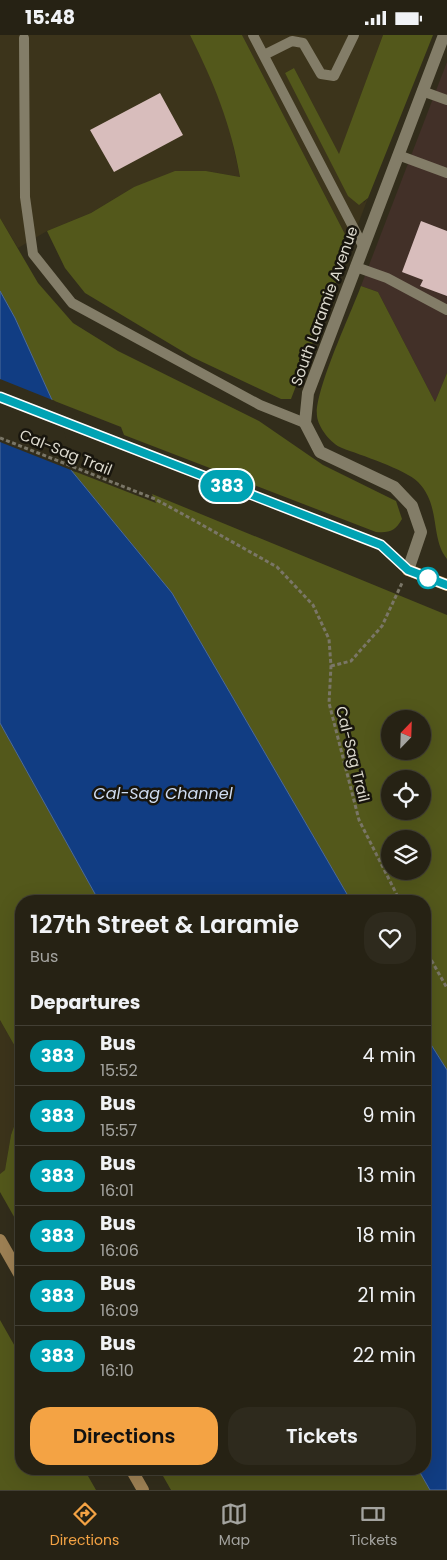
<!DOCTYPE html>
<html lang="en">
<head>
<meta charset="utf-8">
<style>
	:root { --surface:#262214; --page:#2e2a1d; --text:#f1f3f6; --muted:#a4a4a0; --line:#423f34; --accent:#f4a344 }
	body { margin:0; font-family:Poppins,sans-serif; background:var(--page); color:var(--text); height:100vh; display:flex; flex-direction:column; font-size:19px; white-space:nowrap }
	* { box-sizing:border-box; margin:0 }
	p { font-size:16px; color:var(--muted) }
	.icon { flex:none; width:28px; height:28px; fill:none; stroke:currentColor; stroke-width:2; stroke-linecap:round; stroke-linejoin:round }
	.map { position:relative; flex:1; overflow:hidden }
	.side { position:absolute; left:15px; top:860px; width:416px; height:580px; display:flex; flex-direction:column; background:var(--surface); border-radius:20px; box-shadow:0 5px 20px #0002,0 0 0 1px var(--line) }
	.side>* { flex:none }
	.badge { padding:0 10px; border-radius:16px; font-size:18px; line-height:32px }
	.needle { width:32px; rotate:23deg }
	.tools { position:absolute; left:381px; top:675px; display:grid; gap:10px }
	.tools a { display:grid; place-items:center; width:50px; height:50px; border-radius:50%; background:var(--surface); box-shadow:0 5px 20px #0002,0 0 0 1px var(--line); font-size:25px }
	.map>.badge { position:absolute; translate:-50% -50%; box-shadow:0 0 0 2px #fff }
	h2 { padding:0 15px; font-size:19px; line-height:45px }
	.round { display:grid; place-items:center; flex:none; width:52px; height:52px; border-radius:20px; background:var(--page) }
	.head { display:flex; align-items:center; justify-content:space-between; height:85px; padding:0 15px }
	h1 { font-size:24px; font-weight:600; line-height:38px }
	.cta { display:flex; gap:10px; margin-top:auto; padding:10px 15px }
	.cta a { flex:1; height:58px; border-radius:20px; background:var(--accent); color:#111; font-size:20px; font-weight:600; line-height:58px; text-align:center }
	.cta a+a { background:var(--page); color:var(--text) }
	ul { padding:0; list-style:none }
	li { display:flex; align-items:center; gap:15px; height:60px; padding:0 15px; border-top:1px solid var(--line) }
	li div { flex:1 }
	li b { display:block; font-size:19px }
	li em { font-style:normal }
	li .badge { min-width:55px; font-weight:700; text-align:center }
	.status { display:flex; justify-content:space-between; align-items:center; height:35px; padding:0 25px; background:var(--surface); direction:ltr }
	.status svg { height:14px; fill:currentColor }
	.menu { display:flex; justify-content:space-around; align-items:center; height:70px; border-top:1px solid var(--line); background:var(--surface); font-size:14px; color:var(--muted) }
	.menu a { display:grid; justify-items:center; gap:2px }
	.menu .on { color:var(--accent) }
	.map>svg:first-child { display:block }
	.commercial { fill:#423028 }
	.built { fill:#3c341b }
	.green { fill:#53581b; fill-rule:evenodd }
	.water { fill:#113d83; stroke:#4e6c9a }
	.pier { fill:#322d1b }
	.building { fill:#d8bdbc }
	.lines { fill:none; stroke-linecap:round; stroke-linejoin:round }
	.path { stroke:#7a7667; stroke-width:3; stroke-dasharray:4 2.5; stroke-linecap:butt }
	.service { stroke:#837d68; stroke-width:10 }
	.minor { stroke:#837d68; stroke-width:12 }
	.secondary { stroke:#9e8154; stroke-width:12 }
	.primary { stroke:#ba8440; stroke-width:12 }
	.line-casing { stroke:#fff; stroke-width:11 }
	.line { stroke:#00a3b4; stroke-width:8 }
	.stop-dot { fill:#fff; stroke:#00a3b4; stroke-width:2.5 }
	.labels { text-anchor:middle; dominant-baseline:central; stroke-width:5; stroke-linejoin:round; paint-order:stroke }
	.street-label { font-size:15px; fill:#dcd9ce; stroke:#18150d }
	.water-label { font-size:16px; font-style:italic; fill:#d1def3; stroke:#18150d }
</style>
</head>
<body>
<div class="status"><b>15:48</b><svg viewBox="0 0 49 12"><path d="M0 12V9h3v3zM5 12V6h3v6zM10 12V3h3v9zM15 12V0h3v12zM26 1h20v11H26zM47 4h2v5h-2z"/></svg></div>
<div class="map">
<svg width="447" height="1455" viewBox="0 0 447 1455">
	<rect width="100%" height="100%" fill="#322d1b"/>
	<!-- commercial -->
	<path class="commercial" d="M 447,27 L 447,338 L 435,367 L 378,257 L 361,251 Z"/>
	<!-- built -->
	<path class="built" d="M 0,0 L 190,0 L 212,44 L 228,87 L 240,142 L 206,136 L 134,152 L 91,178 L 47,196 L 18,213 L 0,183 Z
		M 242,0 L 383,0 L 339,120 L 294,33 L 285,38 L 364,168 L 368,163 L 349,213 L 348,205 Z
		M 0,985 L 21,1022 L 21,1072 L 11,1100 L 5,1135 L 0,1139 Z"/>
	<!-- green -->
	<path class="green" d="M 190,0 L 242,0 L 348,205 L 349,213 L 291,364 L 281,364 L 192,322 L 85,258 L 65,233 L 47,196 L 91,178 L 134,152 L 175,136 L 206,136 L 240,142 C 231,89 214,48 190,0 Z
		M 383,0 L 433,0 L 368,163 L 359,170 L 348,161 L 285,38 L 294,33 L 339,119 Z
		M 0,183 L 38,248 L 73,288 L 118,316 L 259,386 L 323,430 L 396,466 L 402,484 C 395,496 390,498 376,497 L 124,400 L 121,392 L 52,365 L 15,283 L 0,256 Z
		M 361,251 L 378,257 L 435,367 L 447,338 L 447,524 C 430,503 441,470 418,447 C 405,434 360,420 342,413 C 331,409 318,392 317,381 C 314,357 351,278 361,251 Z
		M 71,435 L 156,468 L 152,459 L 447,580 L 447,1035 L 425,1000 L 425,866 L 351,866 L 172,558 ZM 390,684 L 422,684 L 422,716 L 390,716 ZM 390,744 L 422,744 L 422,776 L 390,776 ZM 390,804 L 422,804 L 422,836 L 390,836 Z
		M 0,688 L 99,866 L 21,866 L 21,1022 L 0,985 Z
		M 21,1072 L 21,1194 L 0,1157 L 0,1139 L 5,1135 L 11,1100 Z
		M 0,1285 L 21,1322 L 21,1434 L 84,1434 L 96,1455 L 0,1455 Z
		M 159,1434 L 418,1434 L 430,1455 L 171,1455 Z"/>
	<!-- water -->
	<path class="water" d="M 0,256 L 15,283 L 52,365 L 71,435 L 172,558 L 351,866 L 99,866 L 0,688 Z
		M 425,1000 L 447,1035 L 447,1455 L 430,1455 L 418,1434 L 425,1434 Z"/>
	<!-- pier -->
	<path class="pier" d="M 0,344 L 55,366 L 76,437 L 0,407 Z"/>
	<!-- building -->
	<path class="building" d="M 160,58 L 183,100 L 114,137 L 90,95 Z
		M 421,186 L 447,196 L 447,261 L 420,251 L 423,245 L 402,237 Z"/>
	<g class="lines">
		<!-- path -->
		<path class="path" d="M 0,403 L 155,464 L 188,482 L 277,532 L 313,570 L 329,604 L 331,631 L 329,668 L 359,785 L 400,866
			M 331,631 L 351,626 L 382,591 L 402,548
			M 425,914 L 447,953"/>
		<!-- service -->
		<path class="service" d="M 253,0 L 363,211
			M 24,3 L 25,162 L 33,219 L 72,268 L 260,370 L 305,388
			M 264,20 L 292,6 L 303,8 L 321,39 L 334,41 L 354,0
			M 422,56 L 447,65
			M 398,120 L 447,138
			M 356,232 L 387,243 L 447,275"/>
		<!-- minor -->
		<path class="minor" d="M 408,535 L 421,497 L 412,471 L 394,452 L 320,417 L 305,388 L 308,358 L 444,0"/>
		<!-- secondary -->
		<path class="secondary" d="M 0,1205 L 21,1242
			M 131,1434 L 143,1455"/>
		<!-- primary -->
		<path class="primary" d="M 408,535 L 447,550"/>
	</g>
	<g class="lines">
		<!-- line casing -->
		<g class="line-casing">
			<path id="line" d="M 0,362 L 381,510 L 408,535 L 447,550"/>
		</g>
		<!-- line -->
		<use href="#line" class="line"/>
	</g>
	<!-- markers -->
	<circle class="stop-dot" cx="428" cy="543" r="10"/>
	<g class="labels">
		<!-- street labels -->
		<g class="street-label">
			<text transform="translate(324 271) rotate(-70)">South Laramie Avenue</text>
			<text transform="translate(66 417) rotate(22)">Cal-Sag Trail</text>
			<text transform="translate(353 719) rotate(76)">Cal-Sag Trail</text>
		</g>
		<!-- water labels -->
		<g class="water-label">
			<text x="163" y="758">Cal-Sag Channel</text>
		</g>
	</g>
</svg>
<div class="tools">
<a><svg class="needle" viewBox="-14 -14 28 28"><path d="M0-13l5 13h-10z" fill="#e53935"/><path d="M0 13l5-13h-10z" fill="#a4a4a0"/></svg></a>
<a><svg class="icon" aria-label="locate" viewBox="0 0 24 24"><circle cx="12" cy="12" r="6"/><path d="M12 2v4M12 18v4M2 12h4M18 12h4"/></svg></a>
<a><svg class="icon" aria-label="layers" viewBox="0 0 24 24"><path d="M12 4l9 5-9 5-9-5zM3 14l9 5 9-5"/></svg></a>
</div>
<b class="badge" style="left:227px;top:451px;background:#00a3b4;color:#fff">383</b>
<section class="side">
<div class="head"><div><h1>127th Street &amp; Laramie</h1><p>Bus</p></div><a class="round"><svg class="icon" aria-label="heart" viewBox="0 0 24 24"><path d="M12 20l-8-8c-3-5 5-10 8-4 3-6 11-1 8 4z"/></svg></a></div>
<h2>Departures</h2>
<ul>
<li><span class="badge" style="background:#00a3b4;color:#fff">383</span><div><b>Bus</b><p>15:52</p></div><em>4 min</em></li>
<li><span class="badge" style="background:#00a3b4;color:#fff">383</span><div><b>Bus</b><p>15:57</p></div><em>9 min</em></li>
<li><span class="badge" style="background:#00a3b4;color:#fff">383</span><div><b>Bus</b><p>16:01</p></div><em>13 min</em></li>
<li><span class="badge" style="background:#00a3b4;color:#fff">383</span><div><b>Bus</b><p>16:06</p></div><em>18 min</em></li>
<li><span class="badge" style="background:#00a3b4;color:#fff">383</span><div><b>Bus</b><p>16:09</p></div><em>21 min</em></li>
<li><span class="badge" style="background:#00a3b4;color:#fff">383</span><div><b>Bus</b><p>16:10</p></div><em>22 min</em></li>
</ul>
<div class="cta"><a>Directions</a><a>Tickets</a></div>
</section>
</div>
<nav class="menu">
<a class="on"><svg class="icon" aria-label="directions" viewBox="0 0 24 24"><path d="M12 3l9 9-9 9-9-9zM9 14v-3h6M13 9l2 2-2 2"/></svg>Directions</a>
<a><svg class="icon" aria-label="map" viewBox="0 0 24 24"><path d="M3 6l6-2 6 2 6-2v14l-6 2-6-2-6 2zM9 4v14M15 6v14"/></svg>Map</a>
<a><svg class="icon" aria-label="tickets" viewBox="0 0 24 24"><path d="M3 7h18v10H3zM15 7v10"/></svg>Tickets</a>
</nav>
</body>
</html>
